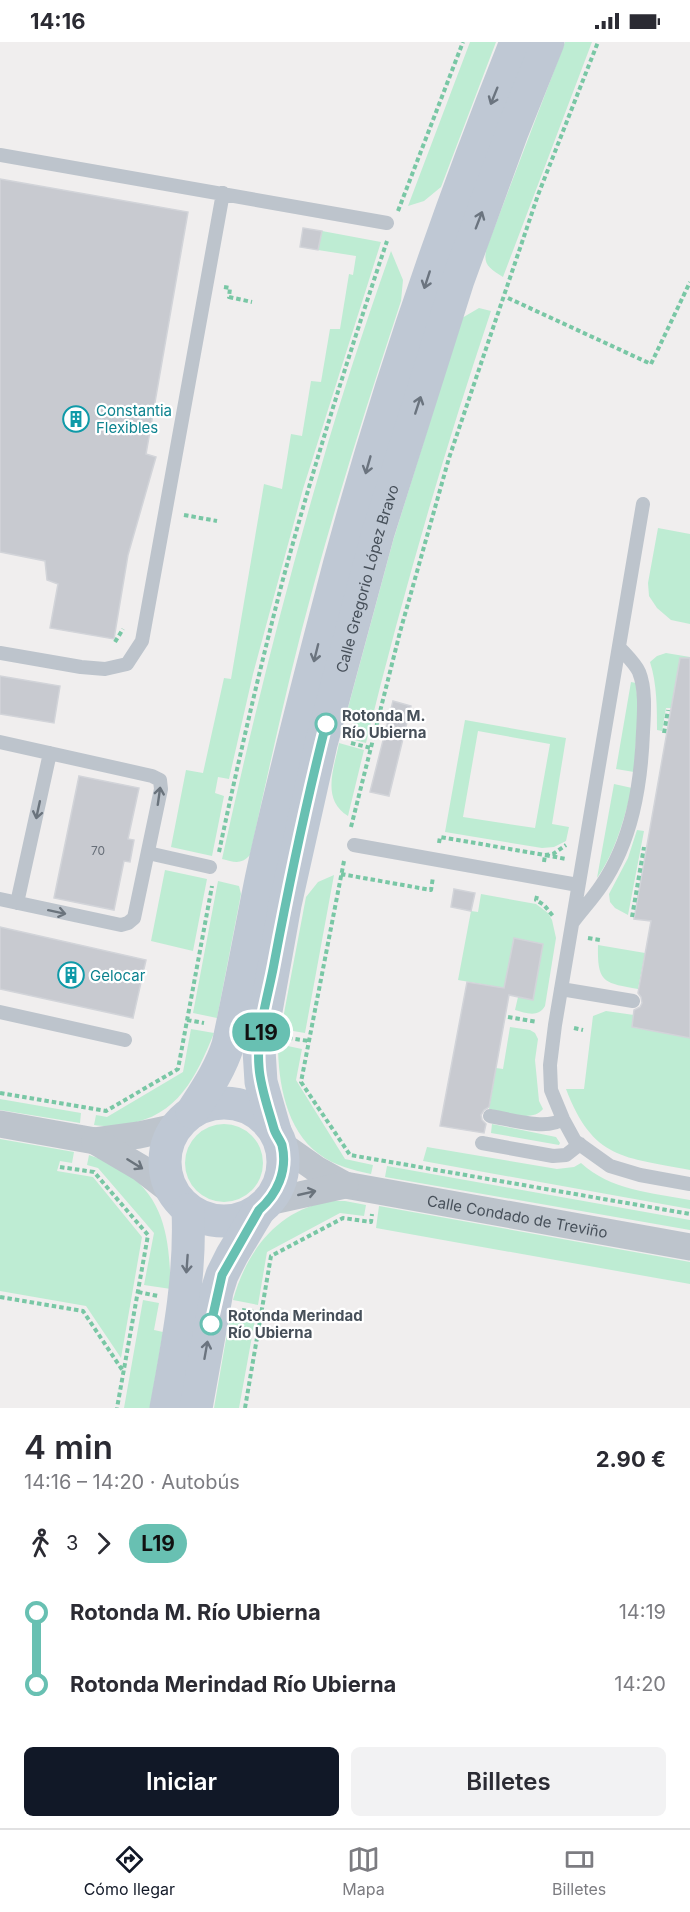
<!DOCTYPE html>
<html lang="es">
<head>
<meta charset="utf-8">
<style>
	:root { --surface:#fff; --page:#f2f2f3; --text:#2b2b33; --muted:#7c7c81; --line:#e1e1e2; --accent:#111827 }
	body { margin:0; font-family:Inter,sans-serif; background:var(--page); color:var(--text); height:100vh; display:flex; flex-direction:column; font-size:22px; white-space:nowrap }
	* { box-sizing:border-box; margin:0 }
	p { font-size:20px; color:var(--muted) }
	.icon { flex:none; width:33px; height:33px; fill:none; stroke:currentColor; stroke-width:2; stroke-linecap:round; stroke-linejoin:round }
	.map { position:relative; height:1366px; overflow:hidden }
	.details { display:flex; flex-direction:column; background:var(--surface); flex:1 }
	.details>* { flex:none }
	.badge { padding:0 12px; border-radius:20px; font-size:21px; line-height:39px }
	.map>.badge { position:absolute; translate:-50% -50%; box-shadow:0 0 0 3px #fff }
	.legs { display:flex; align-items:center; gap:9px; height:66px; padding:0 24px; font-size:20px }
	.legs p { margin-inline-start:auto }
	.summary { display:flex; align-items:center; justify-content:space-between; height:102px; padding:0 24px }
	h1 { font-size:33px; font-weight:600; line-height:45px }
	.action { display:flex; gap:12px; margin-top:auto; padding:12px 24px }
	.action a { flex:1; height:69px; border-radius:9px; background:var(--accent); color:#fff; font-size:24px; font-weight:600; line-height:69px; text-align:center }
	.action a+a { background:var(--page); color:var(--text) }
	ul { padding:0 24px; list-style:none }
	li { display:flex; align-items:center; gap:21px; height:72px; font-size:22px }
	li i { display:grid; place-items:center; width:9px; height:100%; margin:0 8px; background:currentColor }
	li i::after { content:''; width:15px; height:15px; margin:-8px; border:4px solid; border-radius:50%; background:var(--surface) }
	li p { margin-inline-start:auto }
	li:first-child i { background:linear-gradient(#0000 50%,currentColor 0) }
	li:last-child i { background:linear-gradient(currentColor 50%,#0000 0) }
	.status { display:flex; justify-content:space-between; align-items:center; height:42px; padding:0 30px; background:var(--surface); direction:ltr }
	.status svg { height:16px; fill:currentColor }
	.tabs { display:flex; justify-content:space-around; align-items:center; height:84px; border-top:2px solid var(--line); background:var(--surface); font-size:16px; color:var(--muted) }
	.tabs a { display:grid; justify-items:center; gap:3px }
	.tabs .active { color:var(--accent) }
	.map>svg:first-child { display:block }
	.green { fill:#beecd3; fill-rule:evenodd }
	.building { fill:#c8cad0; stroke:#d2d4d9; stroke-width:1.5 }
	.lines { fill:none; stroke-linecap:round; stroke-linejoin:round }
	.path { stroke:#79c7a5; stroke-width:4; stroke-dasharray:4.5 3; stroke-linecap:butt }
	.service { stroke:#bdc4cc; stroke-width:14 }
	.minor { stroke:#bdc4cc; stroke-width:27 }
	.secondary { stroke:#bfc8d4; stroke-width:33 }
	.oneway { stroke:#6b747f }
	.oneway2 { stroke:#6a737c }
	.line-1-casing { stroke:#fff; stroke-width:14 }
	.line-1 { stroke:#68c0b2; stroke-width:9 }
	.stop-1-dot { fill:#fff; stroke:#68c0b2; stroke-width:3 }
	.labels { text-anchor:middle; dominant-baseline:central; stroke-width:4.5; stroke-linejoin:round; paint-order:stroke }
	.number-label { font-size:12px; fill:#676e78 }
	.culture-label { font-size:15px; fill:#0d838f; stroke:#fff; text-anchor:start }
	.street-label { font-size:15px; fill:#47505a; stroke:#fff }
	.stop-label { font-size:15px; font-weight:bold; fill:#47505a; stroke:#fff; text-anchor:start }
</style>
</head>
<body>
<div class="status"><b>14:16</b><svg viewBox="0 0 49 12"><path d="M0 12V9h3v3zM5 12V6h3v6zM10 12V3h3v9zM15 12V0h3v12zM26 1h20v11H26zM47 4h2v5h-2z"/></svg></div>
<div class="map">
<svg width="690" height="1366" viewBox="0 0 690 1366">
	<rect width="100%" height="100%" fill="#f0eeee"/>
	<!-- green -->
	<path class="green" d="M 470,0 L 496,0 L 441,145 L 424,159 L 408,164 Z
		M 565,0 L 592,0 L 503,235 C 489,226 482,223 487,205 Z
		M 322,189 L 381,200 L 303,447 L 253,632 L 229,737 L 218,735 L 215,751 L 224,754 L 212,814 L 171,805 L 186,728 L 203,731 L 224,636 L 231,637 L 264,442 L 282,447 L 291,392 L 302,394 L 311,339 L 321,340 L 330,287 L 340,287 L 349,232 L 353,233 L 356,214 L 318,208 Z
		M 391,209 L 403,238 L 401,259 C 370,353 340,447 314,542 C 289,632 270,722 250,813 C 241,823 234,820 222,817 C 251,685 283,555 321,425 C 342,352 366,280 391,209 Z
		M 479,266 L 491,269 C 443,412 402,555 366,701 L 350,697 L 354,680 L 345,677 L 393,499 L 462,276 Z
		M 658,486 L 690,492 L 690,582 L 671,578 L 657,566 L 649,554 L 648,541 Z
		M 666,611 L 690,615 L 690,634 L 677,632 L 671,666 L 666,666 L 662,689 L 657,688 C 657,666 657,642 650,620 L 657,614 Z
		M 631,640 L 636,641 L 638,666 L 634,730 L 616,727 Z
		M 465,678 L 566,696 L 552,782 L 569,785 L 566,799 L 554,805 L 542,806 L 445,790 ZM 478,689 L 550,702 L 535,786 L 463,775 Z
		M 339,701 L 364,708 L 348,774 C 321,757 334,727 339,701 Z
		M 614,742 L 632,746 C 624,777 616,809 597,836 Z
		M 637,788 L 644,789 L 628,873 L 615,866 L 610,860 L 609,852 L 628,816 Z
		M 165,828 L 207,837 L 193,909 L 151,899 Z
		M 334,833 L 305,991 L 281,987 L 306,855 L 318,840 Z
		M 218,839 L 239,844 L 241,852 L 217,976 L 193,971 Z
		M 481,852 L 536,862 L 548,871 L 552,878 L 556,896 L 545,964 C 538,976 526,971 515,968 L 518,955 L 509,953 L 510,947 L 458,938 L 471,869 L 478,870 Z
		M 598,903 L 645,911 L 638,947 C 604,941 597,941 598,903 Z
		M 606,969 L 634,973 L 632,985 L 690,996 L 690,1128 C 624,1115 593,1118 566,1047 L 584,1047 L 593,974 Z
		M 510,985 L 530,988 L 535,991 L 538,997 L 535,1018 L 539,1059 L 543,1067 C 532,1081 505,1070 489,1067 L 496,1026 L 503,1027 Z
		M 191,987 L 214,991 C 196,1035 178,1074 127,1082 C 116,1084 106,1085 94,1083 L 96,1073 L 107,1075 L 183,1030 Z
		M 278,1002 L 302,1007 L 296,1038 L 345,1117 L 373,1123 L 371,1132 C 353,1128 335,1124 319,1112 C 286,1088 278,1040 278,1002 Z
		M 0,1057 L 81,1071 L 80,1081 L 0,1068 Z
		M 492,1082 L 556,1095 L 560,1101 L 559,1103 L 491,1091 Z
		M185 1121a39 39 0 1 1 78 0a39 39 0 1 1-78 0Z
		M 0,1097 L 74,1110 L 72,1121 L 60,1119 L 57,1129 L 93,1135 L 142,1195 L 121,1316 L 86,1264 L 0,1249 Z
		M 427,1105 L 557,1127 L 574,1125 L 581,1121 C 610,1148 652,1151 690,1158 L 690,1167 L 423,1119 Z
		M 89,1113 C 96,1116 105,1117 111,1120 C 117,1123 122,1127 127,1131 C 167,1160 169,1201 171,1247 L 144,1243 L 154,1191 L 98,1126 L 87,1123 Z
		M 387,1124 L 690,1178 L 690,1188 L 385,1135 Z
		M 332,1159 L 345,1159 L 366,1163 L 364,1174 L 340,1171 L 267,1210 L 258,1263 L 233,1258 C 247,1208 278,1167 332,1159 Z
		M 379,1164 L 690,1220 L 690,1242 L 376,1186 Z
		M 143,1258 L 159,1261 L 154,1288 L 163,1290 L 150,1366 L 124,1366 Z
		M 230,1274 L 255,1278 L 239,1366 L 214,1366 Z"/>
	<!-- building -->
	<path class="building" d="M 0,137 L 188,170 L 146,412 L 156,415 L 128,513 L 114,597 L 50,586 L 58,542 L 47,538 L 45,519 L 0,510 Z
		M 303,186 L 322,189 L 318,208 L 300,205 Z
		M 680,616 L 690,616 L 690,996 L 632,985 L 634,968 L 640,965 L 642,961 L 641,955 L 638,951 L 651,879 L 634,877 Z
		M 0,634 L 60,644 L 54,681 L 0,672 Z
		M 393,659 L 411,664 L 389,754 L 370,750 Z
		M 79,734 L 139,746 L 128,797 L 134,798 L 130,820 L 124,819 L 114,868 L 54,856 Z
		M 454,847 L 475,851 L 471,869 L 451,865 Z
		M 0,885 L 146,918 L 133,976 L 0,947 Z
		M 514,896 L 543,902 L 533,958 L 509,953 L 489,1065 L 484,1068 L 481,1073 L 482,1078 L 486,1082 L 484,1091 L 440,1084 L 467,940 L 504,946 Z"/>
	<g class="lines">
		<!-- path -->
		<path class="path" d="M 398,169 L 463,0
			M 224,245 L 230,246 L 229,255 L 252,260
			M 508,256 L 651,322 L 690,240
			M 184,473 L 217,479
			M 115,600 L 123,587
			M 664,691 L 668,668
			M 351,701 L 371,706
			M 351,785 L 400,590 L 449,416 L 538,153 L 598,0
			M 439,801 L 440,795 L 545,813 L 553,812 L 566,803
			M 219,810 C 238,720 259,630 282,541 C 313,426 349,312 387,199
			M 344,819 L 301,1040 L 350,1113 L 690,1172
			M 544,820 L 545,813 L 566,817
			M 341,832 L 431,848 L 433,835
			M 537,854 L 536,858 L 544,863 L 553,874
			M 632,875 L 644,805
			M 588,896 L 600,898
			M 508,975 L 537,980
			M 187,978 L 204,981
			M 574,986 L 583,988
			M 288,996 L 309,999
			M 0,1051 L 106,1069 L 178,1027 L 212,844
			M 60,1125 L 94,1130 L 148,1193 L 117,1366
			M 138,1250 L 158,1254
			M 0,1255 L 83,1269 L 123,1329
			M 242,1268 L 261,1271
			M 245,1366 L 271,1214 L 343,1176 L 371,1180 L 372,1172"/>
		<!-- service -->
		<path class="service" d="M 0,113 L 387,181
			M 643,462 L 555,983 L 550,1023 L 551,1048 L 563,1077 L 575,1099 L 610,1124 L 640,1133 L 690,1142
			M 0,611 L 81,625 L 105,627 L 127,622 L 142,599 L 223,151
			M 0,700 L 152,734 L 160,738 L 161,747 L 134,876 L 128,881 L 121,883 L 0,857
			M 354,803 L 578,843
			M 148,811 L 210,825
			M 17,861 L 50,711
			M 573,880 C 582,868 593,856 601,844 C 632,799 641,743 643,690 C 644,672 646,647 639,630 C 635,621 625,612 619,605
			M 561,947 L 633,959
			M 0,970 L 125,998
			M 490,1074 C 509,1077 547,1089 563,1077
			M 482,1101 L 553,1114 L 566,1113 L 580,1102"/>
		<!-- minor -->
		<g class="minor">
			<path d="M 0,1082 L 95,1099 L 139,1093 L 176,1085"/>
			<path d="M 95,1099 L 141,1126 L 172,1150"/>
			<path id="s1" d="M 282,1103 L 316,1127 L 345,1143 L 690,1205"/>
			<path d="M 268,1160 L 345,1143"/>
		</g>
		<!-- secondary -->
		<g class="secondary">
			<circle cx="224" cy="1120" r="59"/>
			<path d="M 192,1070 C 206,1048 220,1028 228,1003 C 240,948 250,893 261,838 C 280,749 303,661 326,573 C 376,378 441,187 516,0"/>
			<path id="s2" d="M 275,1089 L 261,1040 L 259,1008 L 285,863 L 321,702 L 378,491 L 458,238 L 512,90 L 548,0"/>
			<path d="M 166,1366 C 178,1300 191,1235 188,1168"/>
			<path d="M 196,1366 L 217,1249 L 222,1233 L 232,1213 L 259,1168"/>
		</g>
	</g>
	<!-- one-way arrows -->
	<defs><path id="oneway-shaft" d="M-6 0H5M1.5-3L5.5 0L1.5 3" fill="none" stroke-width="1.6" stroke-linecap="round" stroke-linejoin="round" transform="scale(1.5)"/></defs>
	<g class="oneway">
		<use href="#oneway-shaft" transform="translate(494 54) rotate(112)"/>
		<use href="#oneway-shaft" transform="translate(479 178) rotate(-69)"/>
		<use href="#oneway-shaft" transform="translate(427 238) rotate(108)"/>
		<use href="#oneway-shaft" transform="translate(418 363) rotate(-72)"/>
		<use href="#oneway-shaft" transform="translate(368 423) rotate(106)"/>
		<use href="#oneway-shaft" transform="translate(316 611) rotate(104)"/>
		<use href="#oneway-shaft" transform="translate(187 1222) rotate(94)"/>
		<use href="#oneway-shaft" transform="translate(206 1308) rotate(-80)"/>
	</g>
	<g class="oneway2">
		<use href="#oneway-shaft" transform="translate(159 754) rotate(-82)"/>
		<use href="#oneway-shaft" transform="translate(38 768) rotate(102)"/>
		<use href="#oneway-shaft" transform="translate(57 870) rotate(12)"/>
		<use href="#oneway-shaft" transform="translate(135 1122) rotate(32)"/>
		<use href="#oneway-shaft" transform="translate(307 1151) rotate(-13)"/>
	</g>
	<g class="lines">
		<!-- line-1 casing -->
		<g class="line-1-casing">
			<path id="line-1" d="M 211,1282 L 222,1233 L 259,1168 C 277,1152 288,1129 282,1103 C 280,1098 276,1093 274,1087 C 269,1069 260,1044 259,1025 C 256,991 268,955 274,922 C 289,842 306,761 326,682"/>
		</g>
		<!-- line-1 -->
		<use href="#line-1" class="line-1"/>
	</g>
	<!-- icons -->
	<defs>
		<g id="building-ring" transform="scale(1.35)"><circle r="9.5" fill="#fff" stroke="#0f9aa8" stroke-width="1.5"/><path d="M-4-6H4V6H1V3H-1V6H-4ZM-2.5-4.3h1.7v1.8h-1.7ZM.8-4.3h1.7v1.8H.8ZM-2.5-1h1.7V.8h-1.7ZM.8-1h1.7V.8H.8Z" fill="#0f9aa8"/></g>
	</defs>
	<g fill-rule="evenodd">
		<use href="#building-ring" x="76" y="377"/>
		<use href="#building-ring" x="71" y="933"/>
	</g>
	<!-- markers -->
	<g class="stop-1-dot">
		<circle cx="326" cy="682" r="10"/>
		<circle cx="211" cy="1282" r="10"/>
	</g>
	<g class="labels">
		<!-- number labels -->
		<g class="number-label">
			<text x="98" y="808">70</text>
		</g>
		<!-- culture labels -->
		<g class="culture-label">
			<text x="96" y="368">Constantia<tspan x="96" dy="17">Flexibles</tspan></text>
			<text x="90" y="933">Gelocar</text>
		</g>
		<!-- street labels -->
		<g class="street-label">
			<text stroke="none"><textPath href="#s2" startOffset="567">Calle Gregorio López Bravo</textPath></text>
			<text stroke="none"><textPath href="#s1" startOffset="250">Calle Condado de Treviño</textPath></text>
		</g>
		<!-- stop labels -->
		<g class="stop-label">
			<text x="342" y="673">Rotonda M.<tspan x="342" dy="17">Río Ubierna</tspan></text>
			<text x="228" y="1273">Rotonda Merindad<tspan x="228" dy="17">Río Ubierna</tspan></text>
		</g>
	</g>
</svg>
<b class="badge" style="left:261px;top:990px;background:#68c0b2;color:#111">L19</b>
</div>
<section class="details">
<div class="summary"><div><h1>4 min</h1><p>14:16 – 14:20 · Autobús</p></div><b>2.90 €</b></div>
<div class="legs"><svg class="icon" aria-label="walk" viewBox="0 0 24 24"><circle cx="13" cy="4" r="2"/><path d="M13 8l-2 6 4 7M11 14l-3 7M7 12l3-4h3l4 4"/></svg>3<svg class="icon" aria-label="forward" viewBox="0 0 24 24"><path d="M9 5l7 7-7 7"/></svg><b class="badge" style="background:#68c0b2;color:#111">L19</b></div>
<ul>
<li><i style="color:#68c0b2"></i><b>Rotonda M. Río Ubierna</b><p>14:19</p></li>
<li><i style="color:#68c0b2"></i><b>Rotonda Merindad Río Ubierna</b><p>14:20</p></li>
</ul>
<div class="action"><a>Iniciar</a><a>Billetes</a></div>
</section>
<nav class="tabs">
<a class="active"><svg class="icon" aria-label="directions" viewBox="0 0 24 24"><path d="M12 3l9 9-9 9-9-9zM9 14v-3h6M13 9l2 2-2 2"/></svg>Cómo llegar</a>
<a><svg class="icon" aria-label="map" viewBox="0 0 24 24"><path d="M3 6l6-2 6 2 6-2v14l-6 2-6-2-6 2zM9 4v14M15 6v14"/></svg>Mapa</a>
<a><svg class="icon" aria-label="tickets" viewBox="0 0 24 24"><path d="M3 7h18v10H3zM15 7v10"/></svg>Billetes</a>
</nav>
</body>
</html>
